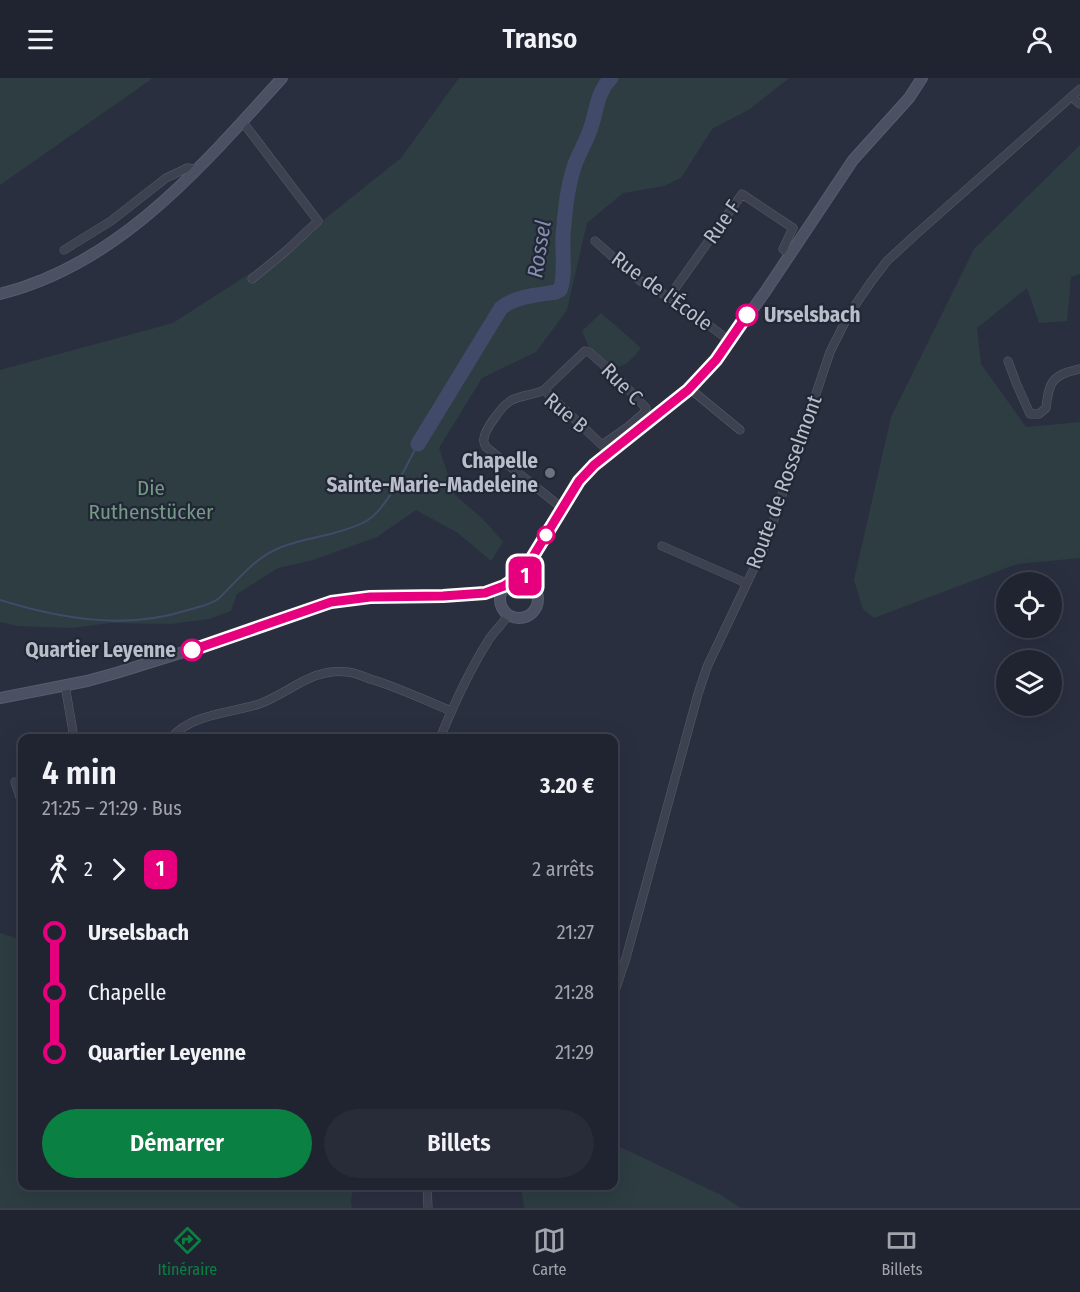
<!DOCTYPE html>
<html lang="fr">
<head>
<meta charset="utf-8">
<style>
	:root { --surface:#202330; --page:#282b38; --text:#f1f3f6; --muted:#a2a4ab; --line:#3d404c; --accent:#0b8043 }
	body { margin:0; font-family:"Fira Sans Condensed",sans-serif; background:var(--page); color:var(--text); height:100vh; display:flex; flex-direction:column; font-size:22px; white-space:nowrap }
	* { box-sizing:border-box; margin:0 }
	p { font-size:20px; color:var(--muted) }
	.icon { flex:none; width:33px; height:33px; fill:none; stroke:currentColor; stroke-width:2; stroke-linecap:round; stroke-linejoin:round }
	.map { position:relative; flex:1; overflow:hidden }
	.side { position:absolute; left:18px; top:656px; width:600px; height:456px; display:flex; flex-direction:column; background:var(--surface); border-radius:12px; box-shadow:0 6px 24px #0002,0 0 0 2px var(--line) }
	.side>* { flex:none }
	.badge { padding:0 12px; border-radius:9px; font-size:21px; line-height:39px }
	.controls { position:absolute; left:996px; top:494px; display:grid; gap:12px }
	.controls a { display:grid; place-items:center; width:66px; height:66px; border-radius:50%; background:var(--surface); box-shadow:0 6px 24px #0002,0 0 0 2px var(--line); font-size:30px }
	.map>.badge { position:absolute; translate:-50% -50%; box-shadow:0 0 0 3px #fff }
	.legs { display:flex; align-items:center; gap:9px; height:66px; padding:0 24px; font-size:20px }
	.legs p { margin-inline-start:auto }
	.headline { display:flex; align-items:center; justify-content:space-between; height:102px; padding:0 24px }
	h1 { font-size:33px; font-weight:600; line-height:45px }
	.primary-button { display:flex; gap:12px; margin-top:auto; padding:12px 24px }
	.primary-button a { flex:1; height:69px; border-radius:36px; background:var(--accent); color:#fff; font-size:24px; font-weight:600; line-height:69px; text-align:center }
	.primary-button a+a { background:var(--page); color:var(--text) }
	ul { padding:0 24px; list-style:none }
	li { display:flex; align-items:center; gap:21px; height:60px; font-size:22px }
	li i { display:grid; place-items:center; width:9px; height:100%; margin:0 8px; background:currentColor }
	li i::after { content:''; width:15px; height:15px; margin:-8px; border:4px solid; border-radius:50%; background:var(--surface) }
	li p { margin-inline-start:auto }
	li:first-child i { background:linear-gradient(#0000 50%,currentColor 0) }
	li:last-child i { background:linear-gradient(currentColor 50%,#0000 0) }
	header { display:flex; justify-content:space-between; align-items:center; height:78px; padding:0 24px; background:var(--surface); font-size:27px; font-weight:600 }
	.tab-bar { display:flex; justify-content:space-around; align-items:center; height:84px; border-top:2px solid var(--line); background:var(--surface); font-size:16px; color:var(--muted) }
	.tab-bar a { display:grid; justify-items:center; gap:3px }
	.tab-bar .current { color:var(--accent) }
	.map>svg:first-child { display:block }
	.green { fill:#2d3d42 }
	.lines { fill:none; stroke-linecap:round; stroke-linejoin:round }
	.stream { stroke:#414a68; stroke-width:2 }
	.river { stroke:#414a68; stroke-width:15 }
	.minor-casing { stroke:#585d6b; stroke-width:9 }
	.secondary-casing { stroke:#585d6b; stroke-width:12 }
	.minor { stroke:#3e4250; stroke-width:8 }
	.secondary { stroke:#4c5063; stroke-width:10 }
	.line-1-casing { stroke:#fff; stroke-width:14 }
	.line-1 { stroke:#e6007e; stroke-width:9 }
	.stop-1-dot { fill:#fff; stroke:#e6007e; stroke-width:3 }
	.worship-dot { fill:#6b7280; stroke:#222736; stroke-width:2 }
	.labels { text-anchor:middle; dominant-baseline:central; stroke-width:4.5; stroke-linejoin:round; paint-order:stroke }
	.street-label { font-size:21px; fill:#babeca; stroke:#222736 }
	.stop-label { font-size:21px; font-weight:bold; fill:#babeca; stroke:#222736; text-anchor:start }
	.poi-label { font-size:21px; font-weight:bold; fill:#babeca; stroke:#222736; text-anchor:end }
	.park-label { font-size:21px; fill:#749984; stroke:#222736 }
	.water-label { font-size:22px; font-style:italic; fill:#858eaf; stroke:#222736 }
</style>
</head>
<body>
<header><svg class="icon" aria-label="menu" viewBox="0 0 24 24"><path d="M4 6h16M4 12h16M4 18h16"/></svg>Transo<svg class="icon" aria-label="person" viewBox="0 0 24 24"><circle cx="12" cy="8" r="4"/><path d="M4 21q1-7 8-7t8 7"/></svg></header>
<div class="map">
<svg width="1080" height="1130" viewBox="0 0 1080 1130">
	<rect width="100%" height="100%" fill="#2a2f40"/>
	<!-- green -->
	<path class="green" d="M 0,0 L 153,0 L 0,107 Z
		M 459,0 L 789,0 L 750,31 L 712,51 L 681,100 L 664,108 L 623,115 L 587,145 L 567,232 L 536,274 L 482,300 L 439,370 L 455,417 L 483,441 L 503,464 L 491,483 L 458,455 L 416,432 L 377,459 L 313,482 L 278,490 L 237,516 L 231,533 L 209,541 L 170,546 L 110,545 L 72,550 L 18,548 L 0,544 L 0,292 L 173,245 L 286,172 L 401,80 Z
		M 1080,67 L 1080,196 L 1071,199 L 1067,243 L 1039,245 L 1027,210 L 977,250 L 981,286 L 1026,349 L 1080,344 L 1080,480 L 1017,486 L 874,540 L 863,531 L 854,502 L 891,339 L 974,171 Z
		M 601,235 L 641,270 C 631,281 627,290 610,289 L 590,272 L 582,253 Z
		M 0,855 L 22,862 L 22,1107 L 353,1107 L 351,1123 L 352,1130 L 0,1130 Z
		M 614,1066 L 721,1117 L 741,1130 L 524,1130 L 521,1107 L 614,1107 Z"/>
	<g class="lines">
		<!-- stream -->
		<path class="stream" d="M 0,522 C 61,541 126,552 188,532 C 198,529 210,527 218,521 C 223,517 227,512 231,508 C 246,493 257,480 277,471 C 293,463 316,460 334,455 C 345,452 358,448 368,442 C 388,429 406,388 418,366"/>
		<!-- river -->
		<path class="river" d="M 418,366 L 501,230 C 516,218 537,217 556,214 L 560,212 C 566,198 562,173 563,157 C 565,134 567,111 574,89 C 579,74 588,61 592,46 C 597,29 598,13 611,0"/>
		<!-- minor casing -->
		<g class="minor-casing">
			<path id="minor" d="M 1072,19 L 1080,26
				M 242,43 L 318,143 L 286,173 L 252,201
				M 595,163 L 639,202 L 679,225 L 730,263
				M 64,172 L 111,143 L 166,100 L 187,90 L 198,91
				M 669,219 L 742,116 L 793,150 L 783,171 L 790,176
				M 1008,283 L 1017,307 L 1030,336 L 1039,336 L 1046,330 C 1049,302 1053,297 1080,291
				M 689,310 L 740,352
				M 544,312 L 585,273 L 589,274 L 615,297 L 646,330 L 644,335 L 628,349 L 630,351
				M 562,430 L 486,369 C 484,364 483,365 484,360 C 485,351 504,325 512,322 C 522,317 534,317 544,312 L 602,367 L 628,349
				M 662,468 L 746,505
				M 65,607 L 74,660
				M 171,660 C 191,636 231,635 259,626 C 290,615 312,589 348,594 C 355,595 363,598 370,601 C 398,609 424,622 451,633
				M 440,660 C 454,626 469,593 488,563 C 494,553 503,546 508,537
				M 15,704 L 22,725
				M 614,916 L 626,880 L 698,616 L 707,589 L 766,465 L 830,274 L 849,236 L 871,204 L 887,183 L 913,159 L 1080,11
				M 427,1107 L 428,1130"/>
		</g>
		<!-- secondary casing -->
		<g class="secondary-casing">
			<path id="secondary" d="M 0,216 C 120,186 202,88 282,0
				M 523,502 L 532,480 L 568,420 L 579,403 L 594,387 L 688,312 L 716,282 L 765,214 L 853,82 L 909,20 L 922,0
				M500 521a19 19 0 1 1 38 0a19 19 0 1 1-38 0Z
				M 0,620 L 87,603 L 116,595 L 219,563 L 301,534 L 331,524 L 370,519 L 443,518 L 485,515 L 504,508"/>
		</g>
		<!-- minor -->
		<use href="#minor" class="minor"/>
		<!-- secondary -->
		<use href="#secondary" class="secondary"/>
	</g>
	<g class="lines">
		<!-- line-1 casing -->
		<g class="line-1-casing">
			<path id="line-1" d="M 192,572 L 331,524 L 370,519 L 443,518 L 485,515 L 504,508 L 510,504 L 516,502 L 524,502 L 532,480 L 579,403 L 594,387 L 688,312 L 716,282 L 747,237"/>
		</g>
		<!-- line-1 -->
		<use href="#line-1" class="line-1"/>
	</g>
	<!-- markers -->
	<g class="stop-1-dot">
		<circle cx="747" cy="237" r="10"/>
		<circle cx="546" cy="457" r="8"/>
		<circle cx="192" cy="572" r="10"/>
	</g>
	<circle class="worship-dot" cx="550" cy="395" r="6"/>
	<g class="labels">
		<!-- street labels -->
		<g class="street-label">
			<text transform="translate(722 144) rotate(-55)">Rue F</text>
			<text transform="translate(662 213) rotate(36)">Rue de l'École</text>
			<text transform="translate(622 306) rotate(45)">Rue C</text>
			<text transform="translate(566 335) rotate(40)">Rue B</text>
			<text transform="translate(784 404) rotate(-70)">Route de Rosselmont</text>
		</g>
		<!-- stop labels -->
		<g class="stop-label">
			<text x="764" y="237">Urselsbach</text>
			<text x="176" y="572" text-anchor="end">Quartier Leyenne</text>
		</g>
		<!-- poi labels -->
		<g class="poi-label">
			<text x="538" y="383">Chapelle<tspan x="538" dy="24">Sainte-Marie-Madeleine</tspan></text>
		</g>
		<!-- park labels -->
		<g class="park-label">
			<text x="151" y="410">Die<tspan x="151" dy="24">Ruthenstücker</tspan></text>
		</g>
		<!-- water labels -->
		<g class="water-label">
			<text transform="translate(539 171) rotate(-81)">Rossel</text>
		</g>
	</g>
</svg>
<div class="controls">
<a><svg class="icon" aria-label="locate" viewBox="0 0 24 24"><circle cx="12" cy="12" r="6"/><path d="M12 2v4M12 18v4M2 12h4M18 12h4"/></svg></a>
<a><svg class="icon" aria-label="layers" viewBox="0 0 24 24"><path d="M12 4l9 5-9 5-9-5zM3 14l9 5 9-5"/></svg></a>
</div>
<b class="badge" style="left:525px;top:498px;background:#e6007e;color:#fff">1</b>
<section class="side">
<div class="headline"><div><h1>4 min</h1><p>21:25 – 21:29 · Bus</p></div><b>3.20 €</b></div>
<div class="legs"><svg class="icon" aria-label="walk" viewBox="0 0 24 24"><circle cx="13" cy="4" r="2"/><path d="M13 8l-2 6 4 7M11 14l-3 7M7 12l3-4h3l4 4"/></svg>2<svg class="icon" aria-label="forward" viewBox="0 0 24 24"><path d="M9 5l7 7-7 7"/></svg><b class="badge" style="background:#e6007e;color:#fff">1</b><p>2 arrêts</p></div>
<ul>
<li><i style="color:#e6007e"></i><b>Urselsbach</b><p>21:27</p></li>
<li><i style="color:#e6007e"></i><span>Chapelle</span><p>21:28</p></li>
<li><i style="color:#e6007e"></i><b>Quartier Leyenne</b><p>21:29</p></li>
</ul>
<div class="primary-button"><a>Démarrer</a><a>Billets</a></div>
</section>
</div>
<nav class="tab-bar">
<a class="current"><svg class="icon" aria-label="directions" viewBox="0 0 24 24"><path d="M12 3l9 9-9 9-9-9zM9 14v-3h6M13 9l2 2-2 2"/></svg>Itinéraire</a>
<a><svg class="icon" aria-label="map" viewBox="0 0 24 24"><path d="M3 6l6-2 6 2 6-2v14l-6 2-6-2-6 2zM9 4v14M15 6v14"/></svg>Carte</a>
<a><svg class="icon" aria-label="tickets" viewBox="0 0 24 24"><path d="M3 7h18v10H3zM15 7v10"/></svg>Billets</a>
</nav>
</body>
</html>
